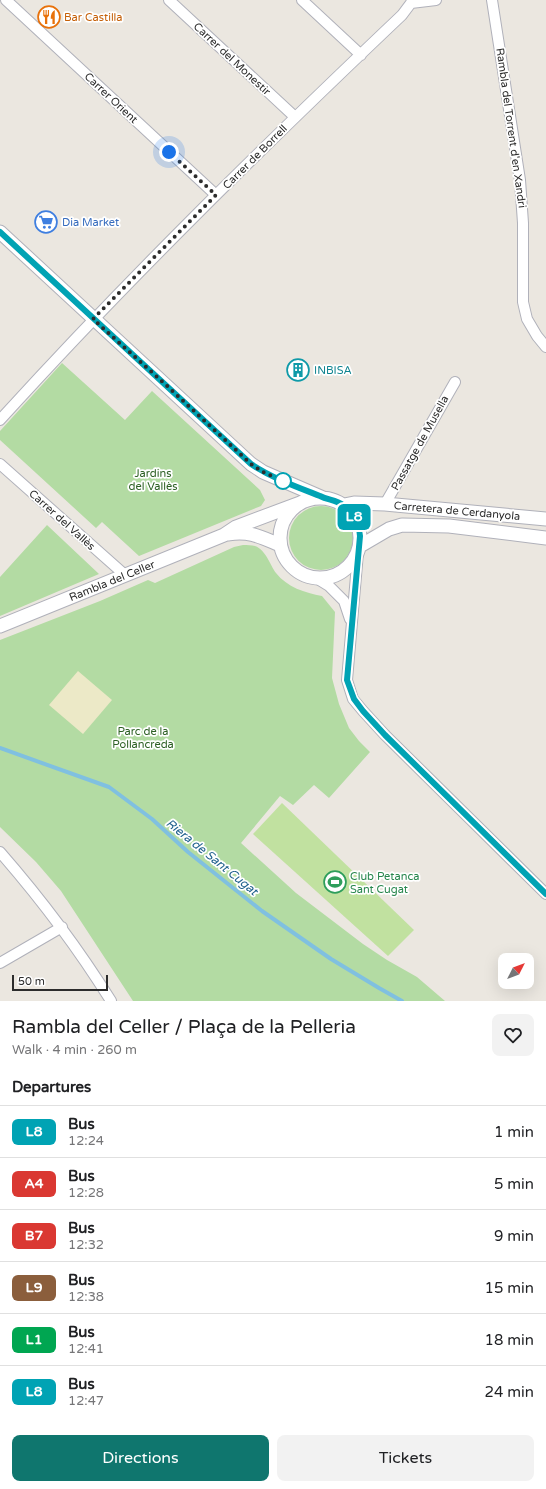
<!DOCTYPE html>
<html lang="en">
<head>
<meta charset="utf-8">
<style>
	:root { --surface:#fff; --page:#f2f2f2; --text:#202124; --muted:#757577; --line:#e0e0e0; --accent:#0f766e }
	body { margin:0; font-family:"Varela Round",sans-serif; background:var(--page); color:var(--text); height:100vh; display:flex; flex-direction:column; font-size:15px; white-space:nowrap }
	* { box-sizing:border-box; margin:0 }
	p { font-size:13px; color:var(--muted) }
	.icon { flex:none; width:22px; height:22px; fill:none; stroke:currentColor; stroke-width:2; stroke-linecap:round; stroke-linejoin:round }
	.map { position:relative; height:1001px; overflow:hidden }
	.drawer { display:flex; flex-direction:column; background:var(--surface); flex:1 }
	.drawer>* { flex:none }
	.badge { padding:0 8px; border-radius:6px; font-size:14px; line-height:26px }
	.needle { width:26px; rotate:48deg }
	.controls { position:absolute; left:498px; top:953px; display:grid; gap:8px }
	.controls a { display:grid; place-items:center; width:36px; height:36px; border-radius:8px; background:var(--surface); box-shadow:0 4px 16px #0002; font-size:20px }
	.scale { position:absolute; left:12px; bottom:10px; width:96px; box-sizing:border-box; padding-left:4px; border:2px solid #2c2c2c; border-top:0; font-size:11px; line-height:14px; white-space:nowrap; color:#2c2c2c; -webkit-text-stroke:3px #fff; paint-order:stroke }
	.you { position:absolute; width:20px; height:20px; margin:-10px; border:3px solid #fff; border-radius:50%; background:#1a73e8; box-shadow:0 0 0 6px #1a73e833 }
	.map>.badge { position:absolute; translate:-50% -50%; box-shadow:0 0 0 2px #fff }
	h2 { padding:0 12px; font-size:15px; line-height:36px }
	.round { display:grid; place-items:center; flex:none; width:42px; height:42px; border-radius:8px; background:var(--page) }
	.summary { display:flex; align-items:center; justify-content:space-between; height:68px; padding:0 12px }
	h1 { font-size:19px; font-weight:600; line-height:30px }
	.action { display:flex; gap:8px; margin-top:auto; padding:8px 12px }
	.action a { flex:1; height:46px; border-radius:8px; background:var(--accent); color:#fff; font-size:16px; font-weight:600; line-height:46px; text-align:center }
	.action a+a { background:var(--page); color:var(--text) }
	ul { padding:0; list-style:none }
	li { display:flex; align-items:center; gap:12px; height:52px; padding:0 12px; border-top:1px solid var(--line) }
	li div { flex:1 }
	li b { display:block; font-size:15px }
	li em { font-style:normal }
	li .badge { min-width:44px; font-weight:700; text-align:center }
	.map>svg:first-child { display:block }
	.green { fill:#b3dba3 }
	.sand { fill:#ece9c7 }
	.pitch { fill:#c1e1a0 }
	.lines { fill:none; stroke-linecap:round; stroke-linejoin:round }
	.stream { stroke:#80c0e0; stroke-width:4 }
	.minor-casing { stroke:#b0b1ba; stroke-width:12 }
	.tertiary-casing { stroke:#b0b1ba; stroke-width:15 }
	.minor { stroke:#fff; stroke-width:10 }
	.tertiary { stroke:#fff; stroke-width:13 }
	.line-casing { stroke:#fff; stroke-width:9 }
	.line { stroke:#00a3b4; stroke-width:6 }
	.walk { stroke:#2c2c2c; stroke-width:4; stroke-dasharray:0 7.2 }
	.stop-dot { fill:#fff; stroke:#00a3b4; stroke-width:2 }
	.labels { text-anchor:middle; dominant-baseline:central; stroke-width:3.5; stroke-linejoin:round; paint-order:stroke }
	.food-label { font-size:11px; fill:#c56008; stroke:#fff; text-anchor:start }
	.street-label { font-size:11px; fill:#2c2c2c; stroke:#fff }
	.shop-label { font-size:11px; fill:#366cbe; stroke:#fff; text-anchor:start }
	.culture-label { font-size:11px; fill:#0d838f; stroke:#fff; text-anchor:start }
	.park-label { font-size:11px; fill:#2d6024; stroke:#fff }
	.leisure-label { font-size:11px; fill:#27864d; stroke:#fff; text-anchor:start }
	.water-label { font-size:12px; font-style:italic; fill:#1f608d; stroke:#fff }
</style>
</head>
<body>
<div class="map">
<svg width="546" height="1001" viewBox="0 0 546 1001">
	<rect width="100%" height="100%" fill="#ebe7e0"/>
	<!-- green -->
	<path class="green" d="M 62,363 L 125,420 L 152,391 L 260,490 L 265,500 L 261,506 L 139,556 L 102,522 L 96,528 L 0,440 L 0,431 Z
		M289 538a32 32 0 1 1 64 0a32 32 0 1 1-64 0Z
		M 47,525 L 99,574 L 0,616 L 0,577 Z
		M 243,545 C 247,545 252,545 255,546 C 266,550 270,565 276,573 C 287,587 305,593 322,596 L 335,612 L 332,678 L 339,704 L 349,728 L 359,741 L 370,752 L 329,798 L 314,785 L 293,805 L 280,796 L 241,843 L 296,893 L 363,944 L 387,960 L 417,977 L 445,1001 L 133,1001 L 61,891 L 36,862 L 0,827 L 0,640 L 100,601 L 148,580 L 155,583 L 234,547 Z"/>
	<!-- sand -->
	<path class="sand" d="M 78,671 L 112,700 L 83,734 L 49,705 Z"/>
	<!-- pitch -->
	<path class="pitch" d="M 282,803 L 414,930 L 388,956 L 253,834 Z"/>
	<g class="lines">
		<!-- stream -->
		<path class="stream" d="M 0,748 L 109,787 L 152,819 L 188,852 L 262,911 L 331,959 L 379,988 L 402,1001"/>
		<!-- minor casing -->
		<g class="minor-casing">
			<path id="minor" d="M 6,0 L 216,195
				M 169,0 L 295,117
				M 302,0 L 361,55
				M 492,0 L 520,180 L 523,223 L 523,302 L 527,319 L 537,336 L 546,347
				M 411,3 L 436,0
				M 0,420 C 128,279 264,146 402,15 L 411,3 L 412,0
				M 0,464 L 125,575
				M 385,504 L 455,382
				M 358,553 L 347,680 L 353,699 L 363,711 L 385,735 L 546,894
				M 316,578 L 329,586 L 344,601 L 350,619
				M 0,852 C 41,899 78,948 111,1001
				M 0,963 L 62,927"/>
		</g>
		<!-- tertiary casing -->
		<g class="tertiary-casing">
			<path id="tertiary" d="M 0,232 L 251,464 L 263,472 L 323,498
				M280 538a40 40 0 1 1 80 0a40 40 0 1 1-80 0Z
				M 344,505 L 354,503 L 385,504 L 546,519
				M 229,534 C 249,530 263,538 280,545
				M 360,546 L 389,529 L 402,525 L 449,526 L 546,538
				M 0,626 L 224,535 L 236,527 L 300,503"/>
		</g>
		<!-- minor -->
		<use href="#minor" class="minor"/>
		<!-- tertiary -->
		<use href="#tertiary" class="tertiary"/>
	</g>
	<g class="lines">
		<!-- line casing -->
		<g class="line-casing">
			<path id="line" d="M 0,232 L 251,464 C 272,478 297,487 320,496 C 328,500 336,500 343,505 C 354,512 359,524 360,536 L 347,680 L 354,699 L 363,711 L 385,735 L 546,894"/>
		</g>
		<!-- line -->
		<use href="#line" class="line"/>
		<!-- walk -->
		<path class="walk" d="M 169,152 L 216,195 L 93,319 L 166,385 L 251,464 L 263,472 L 288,483 L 283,481"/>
	</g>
	<!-- icons -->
	<defs>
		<g id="restaurant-ring" transform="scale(1.15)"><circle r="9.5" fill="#fff" stroke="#e8710a" stroke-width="1.5"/><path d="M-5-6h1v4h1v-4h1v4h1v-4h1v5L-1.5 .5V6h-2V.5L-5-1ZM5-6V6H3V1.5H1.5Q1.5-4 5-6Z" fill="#e8710a"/></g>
		<g id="supermarket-ring" transform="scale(1.15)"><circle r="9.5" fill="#fff" stroke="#3f7fe0" stroke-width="1.5"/><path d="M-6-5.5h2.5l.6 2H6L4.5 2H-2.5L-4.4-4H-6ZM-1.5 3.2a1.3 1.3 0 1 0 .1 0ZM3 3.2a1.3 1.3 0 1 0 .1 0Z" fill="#3f7fe0"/></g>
		<g id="building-ring" transform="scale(1.15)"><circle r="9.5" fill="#fff" stroke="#0f9aa8" stroke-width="1.5"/><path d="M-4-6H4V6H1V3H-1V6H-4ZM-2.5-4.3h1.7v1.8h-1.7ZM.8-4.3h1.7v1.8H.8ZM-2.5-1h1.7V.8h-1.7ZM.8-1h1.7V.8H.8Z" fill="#0f9aa8"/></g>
		<g id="stadium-ring" transform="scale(1.15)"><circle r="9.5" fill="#fff" stroke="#2e9e5b" stroke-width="1.5"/><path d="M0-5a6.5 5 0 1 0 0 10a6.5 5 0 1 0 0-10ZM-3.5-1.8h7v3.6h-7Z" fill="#2e9e5b"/></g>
	</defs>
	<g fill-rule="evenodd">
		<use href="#restaurant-ring" x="49" y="17"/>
		<use href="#supermarket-ring" x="46" y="222"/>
		<use href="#building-ring" x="298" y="370"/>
		<use href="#stadium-ring" x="335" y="882"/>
	</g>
	<!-- markers -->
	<circle class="stop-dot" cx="283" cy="481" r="8"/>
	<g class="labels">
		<!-- food labels -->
		<g class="food-label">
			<text x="64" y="17">Bar Castilla</text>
		</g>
		<!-- street labels -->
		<g class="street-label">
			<text transform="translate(232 59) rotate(43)">Carrer del Monestir</text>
			<text transform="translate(111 98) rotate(43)">Carrer Orient</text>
			<text transform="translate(511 128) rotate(82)">Rambla del Torrent d'en Xandri</text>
			<text transform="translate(255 157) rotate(-45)">Carrer de Borrell</text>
			<text transform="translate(420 443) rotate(-61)">Passatge de Musella</text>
			<text transform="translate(457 511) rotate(5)">Carretera de Cerdanyola</text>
			<text transform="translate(62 520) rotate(42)">Carrer del Vallès</text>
			<text transform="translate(112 581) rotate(-22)">Rambla del Celler</text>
		</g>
		<!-- shop labels -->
		<g class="shop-label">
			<text x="62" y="222">Dia Market</text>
		</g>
		<!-- culture labels -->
		<g class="culture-label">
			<text x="314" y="370">INBISA</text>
		</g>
		<!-- park labels -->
		<g class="park-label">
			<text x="153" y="473">Jardins<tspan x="153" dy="13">del Vallès</tspan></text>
			<text x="143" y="731">Parc de la<tspan x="143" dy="13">Pollancreda</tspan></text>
		</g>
		<!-- leisure labels -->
		<g class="leisure-label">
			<text x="350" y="876">Club Petanca<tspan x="350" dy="13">Sant Cugat</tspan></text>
		</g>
		<!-- water labels -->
		<g class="water-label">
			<text transform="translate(212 857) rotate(39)">Riera de Sant Cugat</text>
		</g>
	</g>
</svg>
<div class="controls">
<a><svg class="needle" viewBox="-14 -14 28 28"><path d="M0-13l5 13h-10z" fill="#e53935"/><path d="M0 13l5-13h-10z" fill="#757577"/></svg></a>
</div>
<div class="scale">50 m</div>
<div class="you" style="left:169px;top:152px"></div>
<b class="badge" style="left:354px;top:517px;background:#00a3b4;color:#fff">L8</b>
</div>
<section class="drawer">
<div class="summary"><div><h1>Rambla del Celler / Plaça de la Pelleria</h1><p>Walk · 4 min · 260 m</p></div><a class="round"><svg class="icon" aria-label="heart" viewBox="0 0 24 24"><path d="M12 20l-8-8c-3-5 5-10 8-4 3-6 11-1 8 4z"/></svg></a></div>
<h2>Departures</h2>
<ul>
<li><span class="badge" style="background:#00a3b4;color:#fff">L8</span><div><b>Bus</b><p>12:24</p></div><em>1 min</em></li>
<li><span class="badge" style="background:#da3832;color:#fff">A4</span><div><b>Bus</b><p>12:28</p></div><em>5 min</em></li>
<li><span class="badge" style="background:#da3832;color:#fff">B7</span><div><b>Bus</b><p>12:32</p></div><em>9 min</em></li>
<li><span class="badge" style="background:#8b5e3c;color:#fff">L9</span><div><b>Bus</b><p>12:38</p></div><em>15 min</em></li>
<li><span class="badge" style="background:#00a651;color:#fff">L1</span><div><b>Bus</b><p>12:41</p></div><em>18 min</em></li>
<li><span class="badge" style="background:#00a3b4;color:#fff">L8</span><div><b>Bus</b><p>12:47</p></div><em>24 min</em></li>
</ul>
<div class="action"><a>Directions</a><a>Tickets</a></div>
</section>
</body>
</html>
